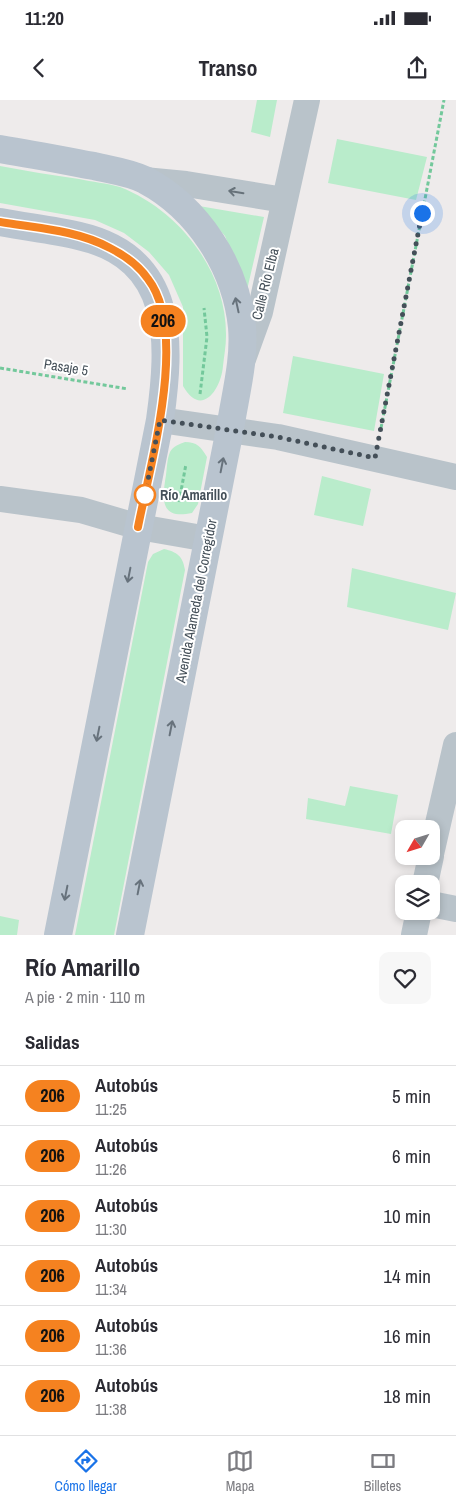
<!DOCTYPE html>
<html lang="es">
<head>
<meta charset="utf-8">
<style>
	:root { --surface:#fff; --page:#f7f7f7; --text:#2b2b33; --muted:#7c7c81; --line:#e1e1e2; --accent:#1a73e8 }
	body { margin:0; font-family:"Archivo Narrow",sans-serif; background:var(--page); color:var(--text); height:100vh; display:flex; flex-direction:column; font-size:19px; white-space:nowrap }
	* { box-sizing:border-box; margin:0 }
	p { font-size:16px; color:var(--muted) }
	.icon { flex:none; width:28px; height:28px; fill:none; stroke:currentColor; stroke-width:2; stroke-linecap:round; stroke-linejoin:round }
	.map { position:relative; height:835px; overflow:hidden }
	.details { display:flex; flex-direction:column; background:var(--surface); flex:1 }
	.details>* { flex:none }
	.badge { padding:0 10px; border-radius:16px; font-size:18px; line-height:32px }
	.needle { width:32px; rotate:231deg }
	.controls { position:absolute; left:395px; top:720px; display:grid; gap:10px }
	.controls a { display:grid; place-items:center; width:45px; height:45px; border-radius:10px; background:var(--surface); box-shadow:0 2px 8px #0003; font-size:25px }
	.you { position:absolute; width:25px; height:25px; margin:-12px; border:4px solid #fff; border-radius:50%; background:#1a73e8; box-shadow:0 0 0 8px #1a73e833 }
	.map>.badge { position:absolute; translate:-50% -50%; box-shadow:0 0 0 2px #fff }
	h2 { padding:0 25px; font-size:19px; line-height:45px }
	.round { display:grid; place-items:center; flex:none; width:52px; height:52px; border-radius:10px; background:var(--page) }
	.summary { display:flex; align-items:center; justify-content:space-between; height:85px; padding:0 25px }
	h1 { font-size:24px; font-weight:700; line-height:38px }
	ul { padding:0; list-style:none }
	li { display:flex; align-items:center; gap:15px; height:60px; padding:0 25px; border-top:1px solid var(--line) }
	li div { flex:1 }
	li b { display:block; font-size:19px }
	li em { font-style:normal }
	li .badge { min-width:55px; font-weight:700; text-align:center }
	.status { display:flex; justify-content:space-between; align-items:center; height:35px; padding:0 25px; background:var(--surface); direction:ltr }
	.status svg { height:14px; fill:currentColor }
	header { display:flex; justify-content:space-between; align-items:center; height:65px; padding:0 25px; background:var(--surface); font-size:22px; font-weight:700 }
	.tab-bar { display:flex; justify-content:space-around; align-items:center; height:70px; border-top:1px solid var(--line); background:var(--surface); font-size:14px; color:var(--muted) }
	.tab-bar a { display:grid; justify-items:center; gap:2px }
	.tab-bar .active { color:var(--accent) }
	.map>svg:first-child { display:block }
	.green { fill:#b9eccb }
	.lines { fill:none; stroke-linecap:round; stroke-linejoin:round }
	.path { stroke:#73c89b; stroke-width:3; stroke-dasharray:4 2.5; stroke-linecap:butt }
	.street { stroke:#b9c3ca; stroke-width:26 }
	.secondary { stroke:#b9c4cf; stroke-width:28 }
	.oneway { stroke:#67727a }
	.oneway2 { stroke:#67727c }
	.line-casing { stroke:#fff; stroke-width:11 }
	.line { stroke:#f58220; stroke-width:8 }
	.walk { stroke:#444f58; stroke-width:5; stroke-dasharray:0 9 }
	.stop-dot { fill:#fff; stroke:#f58220; stroke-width:2.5 }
	.labels { text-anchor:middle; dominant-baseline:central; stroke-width:4; stroke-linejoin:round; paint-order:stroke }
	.street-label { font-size:14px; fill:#444f58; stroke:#fff }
	.stop-label { font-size:14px; font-weight:bold; fill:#444f58; stroke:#fff; text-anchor:start }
</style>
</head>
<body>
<div class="status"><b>11:20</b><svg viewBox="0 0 49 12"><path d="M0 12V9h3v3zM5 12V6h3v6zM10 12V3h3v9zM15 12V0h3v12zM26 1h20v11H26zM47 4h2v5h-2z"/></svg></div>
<header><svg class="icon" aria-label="back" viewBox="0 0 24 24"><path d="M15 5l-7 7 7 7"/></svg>Transo<svg class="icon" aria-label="share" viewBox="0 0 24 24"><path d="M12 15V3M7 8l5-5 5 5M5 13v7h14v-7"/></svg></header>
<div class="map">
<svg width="456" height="835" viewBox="0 0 456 835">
	<rect width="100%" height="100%" fill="#eeebeb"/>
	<!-- green -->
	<path class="green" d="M 257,0 L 277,0 L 270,37 L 251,32 Z
		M 337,39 L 427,57 L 416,100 L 328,83 Z
		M 0,66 C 26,71 52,75 79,79 C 92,82 107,83 120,87 C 179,110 227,171 226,236 C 226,246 224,256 223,266 C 221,290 201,318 183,286 L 183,207 L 169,175 L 149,152 L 124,133 L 95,120 L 0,103 Z
		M 199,106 L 264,117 L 247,190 L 225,136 Z
		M 293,256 L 384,274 L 374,331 L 283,313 Z
		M 185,342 C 197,342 201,347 207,357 L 198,404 L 192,413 C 160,420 162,399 166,375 C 167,368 167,359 170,352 C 173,346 180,344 185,342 Z
		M 322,376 L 371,389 L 363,426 L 314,415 Z
		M 164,449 C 177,452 183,456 185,470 L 114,835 L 75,835 L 148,462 L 153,454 Z
		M 352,468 L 456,493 L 448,530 L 347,507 Z
		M 350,686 L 398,695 L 391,734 L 306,719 L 308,698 L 345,706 Z
		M 0,816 L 19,820 L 17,835 L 0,835 Z"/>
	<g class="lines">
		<!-- path -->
		<path class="path" d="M 0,268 L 128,289
			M 200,294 L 207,237 L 204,208
			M 381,328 L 444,0
			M 179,402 L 186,364"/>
		<!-- street -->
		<path class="street" d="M 144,80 L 186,84 L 284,100
			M 243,259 L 260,212 L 307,0
			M 160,320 L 278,337 L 456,377
			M 0,399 L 81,410 L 139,427 L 208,439
			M 431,754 L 456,645
			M 425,784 L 431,756
			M 431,804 L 456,809
			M 414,835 L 419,811"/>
		<!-- secondary -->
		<path class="secondary" d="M 0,49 C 31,54 62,60 94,66 C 110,70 129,72 145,80 C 198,108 236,167 242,227 C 245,260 235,296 230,329 L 130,835
			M 0,122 C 26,127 53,130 79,136 C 175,158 171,241 160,320 L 58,835"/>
	</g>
	<!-- one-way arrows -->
	<defs><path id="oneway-shaft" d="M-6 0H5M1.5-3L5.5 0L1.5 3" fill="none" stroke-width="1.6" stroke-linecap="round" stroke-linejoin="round" transform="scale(1.25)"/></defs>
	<use class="oneway" href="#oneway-shaft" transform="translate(236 92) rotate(-171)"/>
	<g class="oneway2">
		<use href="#oneway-shaft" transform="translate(237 205) rotate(-102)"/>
		<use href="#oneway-shaft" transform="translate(222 365) rotate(-79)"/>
		<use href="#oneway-shaft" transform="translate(129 475) rotate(101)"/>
		<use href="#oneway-shaft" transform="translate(171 628) rotate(-79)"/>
		<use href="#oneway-shaft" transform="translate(98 634) rotate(101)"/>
		<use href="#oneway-shaft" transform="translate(139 787) rotate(-79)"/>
		<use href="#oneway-shaft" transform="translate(66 793) rotate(101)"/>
	</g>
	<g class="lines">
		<!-- line casing -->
		<g class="line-casing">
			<path id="line" d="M 0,122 C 36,128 77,130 110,148 C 124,155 139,166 148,179 C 189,232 150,365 138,427"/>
		</g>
		<!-- line -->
		<use href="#line" class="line"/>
		<!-- walk -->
		<path class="walk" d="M 145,395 L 160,320 L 278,337 L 375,358 L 422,113"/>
	</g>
	<!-- markers -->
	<circle class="stop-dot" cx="145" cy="395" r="10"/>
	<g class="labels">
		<!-- street labels -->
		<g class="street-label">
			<text transform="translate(265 184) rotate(-76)">Calle Río Elba</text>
			<text transform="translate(66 267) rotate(9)">Pasaje 5</text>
			<text transform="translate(196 501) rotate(-79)">Avenida Alameda del Corregidor</text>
		</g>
		<!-- stop labels -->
		<g class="stop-label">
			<text x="160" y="395">Río Amarillo</text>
		</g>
	</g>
</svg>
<div class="controls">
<a><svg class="needle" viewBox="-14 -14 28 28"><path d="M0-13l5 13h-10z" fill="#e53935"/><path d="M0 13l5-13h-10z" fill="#7c7c81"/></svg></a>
<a><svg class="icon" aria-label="layers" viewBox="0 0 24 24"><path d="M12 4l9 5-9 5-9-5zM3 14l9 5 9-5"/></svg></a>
</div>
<div class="you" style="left:422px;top:113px"></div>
<b class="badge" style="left:163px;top:221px;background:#f58220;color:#111">206</b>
</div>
<section class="details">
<div class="summary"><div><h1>Río Amarillo</h1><p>A pie · 2 min · 110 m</p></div><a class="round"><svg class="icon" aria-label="heart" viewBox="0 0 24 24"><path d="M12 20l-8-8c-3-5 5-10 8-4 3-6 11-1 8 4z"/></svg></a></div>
<h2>Salidas</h2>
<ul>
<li><span class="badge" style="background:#f58220;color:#111">206</span><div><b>Autobús</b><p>11:25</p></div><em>5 min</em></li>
<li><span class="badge" style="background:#f58220;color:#111">206</span><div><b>Autobús</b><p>11:26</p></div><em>6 min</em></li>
<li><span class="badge" style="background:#f58220;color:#111">206</span><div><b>Autobús</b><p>11:30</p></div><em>10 min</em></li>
<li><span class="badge" style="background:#f58220;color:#111">206</span><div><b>Autobús</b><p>11:34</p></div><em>14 min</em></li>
<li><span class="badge" style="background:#f58220;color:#111">206</span><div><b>Autobús</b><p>11:36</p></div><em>16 min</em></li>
<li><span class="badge" style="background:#f58220;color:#111">206</span><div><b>Autobús</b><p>11:38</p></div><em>18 min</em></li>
</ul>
</section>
<nav class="tab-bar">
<a class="active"><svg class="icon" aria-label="directions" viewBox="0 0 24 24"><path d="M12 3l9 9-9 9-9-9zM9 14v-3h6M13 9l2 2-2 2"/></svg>Cómo llegar</a>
<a><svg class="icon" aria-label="map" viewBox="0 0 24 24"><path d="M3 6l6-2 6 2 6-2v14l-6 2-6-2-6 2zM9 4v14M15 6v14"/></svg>Mapa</a>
<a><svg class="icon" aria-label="tickets" viewBox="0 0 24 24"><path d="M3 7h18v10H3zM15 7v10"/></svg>Billetes</a>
</nav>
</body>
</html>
